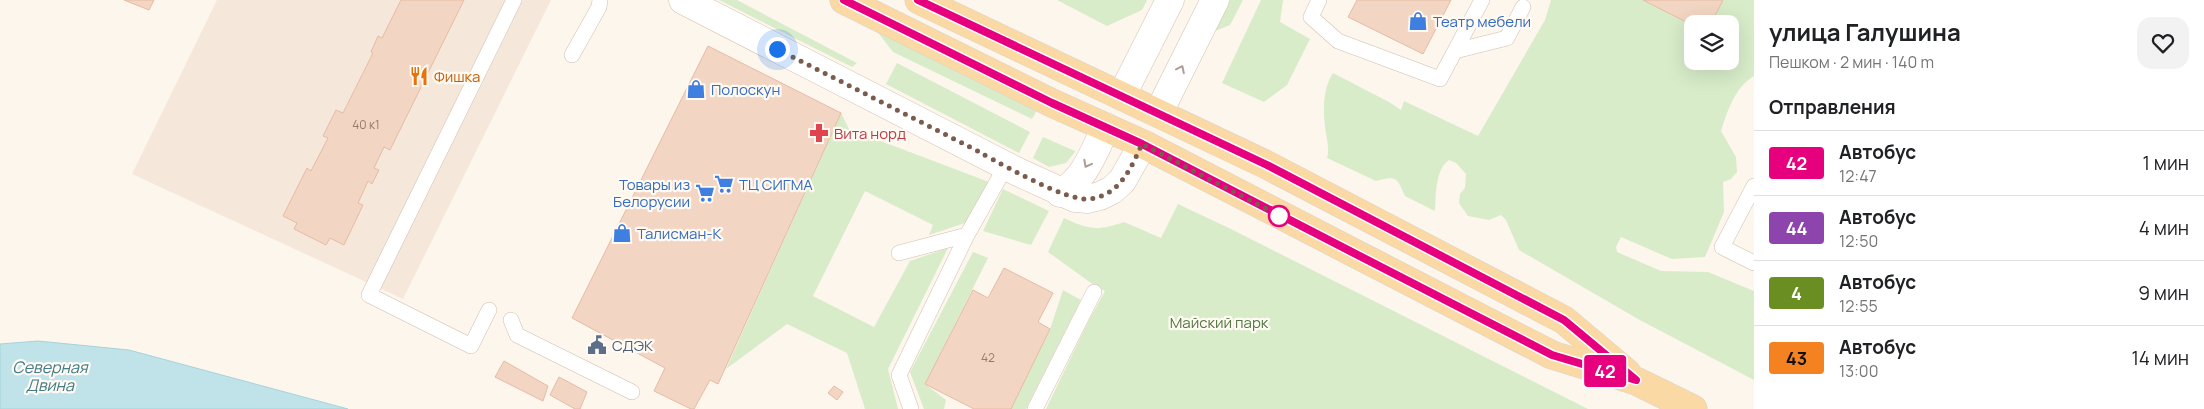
<!DOCTYPE html>
<html lang="ru">
<head>
<meta charset="utf-8">
<style>
	:root { --surface:#fff; --page:#f2f2f2; --text:#202124; --muted:#757577; --line:#e0e0e0 }
	body { margin:0; font-family:Manrope,sans-serif; background:var(--page); color:var(--text); height:100vh; display:flex; flex-direction:column; font-size:19px; white-space:nowrap }
	* { box-sizing:border-box; margin:0 }
	p { font-size:16px; color:var(--muted) }
	.icon { flex:none; width:28px; height:28px; fill:none; stroke:currentColor; stroke-width:2; stroke-linecap:round; stroke-linejoin:round }
	.map { position:relative; flex:1; overflow:hidden }
	.details { display:flex; flex-direction:column; background:var(--surface); width:450px }
	.details>* { flex:none }
	.badge { padding:0 10px; border-radius:4px; font-size:18px; line-height:32px }
	.buttons { position:absolute; left:1684px; top:15px; display:grid; gap:10px }
	.buttons a { display:grid; place-items:center; width:55px; height:55px; border-radius:10px; background:var(--surface); box-shadow:0 5px 20px #0002; font-size:25px }
	.you { position:absolute; width:25px; height:25px; margin:-12px; border:4px solid #fff; border-radius:50%; background:#1a73e8; box-shadow:0 0 0 8px #1a73e833 }
	.map>.badge { position:absolute; translate:-50% -50%; box-shadow:0 0 0 2px #fff }
	h2 { padding:0 15px; font-size:19px; line-height:45px }
	.round { display:grid; place-items:center; flex:none; width:52px; height:52px; border-radius:15px; background:var(--page) }
	.overview { display:flex; align-items:center; justify-content:space-between; height:85px; padding:0 15px }
	h1 { font-size:24px; font-weight:700; line-height:38px }
	ul { padding:0; list-style:none }
	li { display:flex; align-items:center; gap:15px; height:65px; padding:0 15px; border-top:1px solid var(--line) }
	li div { flex:1 }
	li b { display:block; font-size:19px }
	li em { font-style:normal }
	li .badge { min-width:55px; font-weight:700; text-align:center }
	main { display:flex; flex:1; min-height:0 }
	.map>svg:first-child { display:block }
	.residential { fill:#f5e8da }
	.green { fill:#d8ecc9 }
	.water { fill:#bfe3e8; stroke:#a5d3da }
	.building { fill:#f3d5c3; stroke:#e6bba3 }
	.lines { fill:none; stroke-linecap:round; stroke-linejoin:round }
	.service-casing { stroke:#d1beb0; stroke-width:16 }
	.secondary-casing { stroke:#d6c0b0; stroke-width:29 }
	.primary-casing { stroke:#dad1cd; stroke-width:29 }
	.service { stroke:#fff; stroke-width:15 }
	.secondary { stroke:#fff; stroke-width:28 }
	.primary { stroke:#fbd9a5; stroke-width:28 }
	.oneway { stroke:#af9d94 }
	.line-casing { stroke:#fff; stroke-width:11 }
	.line { stroke:#e6007e; stroke-width:8 }
	.walk { stroke:#7a5c4d; stroke-width:5; stroke-dasharray:0 9 }
	.stop-dot { fill:#fff; stroke:#e6007e; stroke-width:2.5 }
	.labels { text-anchor:middle; dominant-baseline:central; stroke-width:4.5; stroke-linejoin:round; paint-order:stroke }
	.number-label { font-size:12px; fill:#987a6a }
	.shop-label { font-size:15px; fill:#366cbe; stroke:#fffaf3; text-anchor:start }
	.food-label { font-size:15px; fill:#c56008; stroke:#fffaf3; text-anchor:start }
	.health-label { font-size:15px; fill:#be3a42; stroke:#fffaf3; text-anchor:start }
	.park-label { font-size:15px; fill:#537a41; stroke:#fffaf3 }
	.service-label { font-size:15px; fill:#4e5e75; stroke:#fffaf3; text-anchor:start }
	.water-label { font-size:16px; font-style:italic; fill:#437c86; stroke:#fffaf3 }
</style>
</head>
<body>
<main>
<div class="map">
<svg width="1754" height="409" viewBox="0 0 1754 409">
	<rect width="100%" height="100%" fill="#fdf6ec"/>
	<!-- residential -->
	<path class="residential" d="M 217,0 L 551,0 L 403,299 L 132,174 Z"/>
	<!-- green -->
	<path class="green" d="M 719,0 L 737,0 L 857,63 L 852,67 Z
		M 1057,0 L 1147,0 L 1142,10 L 1107,26 Z
		M 1230,0 L 1243,0 L 1230,25 L 1215,31 Z
		M 1261,0 L 1283,0 L 1280,22 L 1310,39 L 1287,85 L 1264,102 L 1222,83 Z
		M 1551,0 L 1643,0 L 1692,25 L 1692,61 L 1730,61 L 1730,24 L 1711,24 L 1723,0 L 1754,0 L 1754,76 C 1735,87 1727,112 1721,131 L 1736,157 L 1737,172 L 1731,179 L 1723,182 L 1724,212 L 1705,257 L 1672,259 L 1621,237 L 1616,247 L 1617,252 L 1661,271 L 1708,272 L 1754,291 L 1754,380 L 1638,319 L 1519,250 L 1506,220 L 1501,215 L 1489,220 L 1468,216 L 1459,203 L 1460,194 L 1465,188 L 1466,174 L 1456,163 L 1449,160 C 1435,169 1436,196 1435,211 L 1405,196 C 1397,178 1397,175 1376,181 L 1327,158 C 1329,151 1328,146 1327,139 C 1323,118 1321,91 1333,73 L 1389,102 L 1401,110 L 1404,101 L 1478,136 L 1545,20 Z
		M 876,30 L 1037,110 L 1032,119 L 893,52 Z
		M 897,63 L 1030,132 L 1019,153 L 886,84 Z
		M 841,113 L 849,129 L 989,182 L 968,222 L 929,235 L 933,225 L 865,191 L 813,296 L 874,327 L 910,261 L 948,248 L 888,369 L 898,409 L 865,409 L 847,353 L 787,324 L 726,369 Z
		M 1043,137 L 1075,151 L 1075,152 L 1066,163 L 1049,167 L 1033,158 Z
		M 1003,189 L 1049,211 L 1031,245 L 983,231 Z
		M 1178,204 L 1233,230 L 1588,409 L 1046,409 L 1088,322 L 1105,291 L 1091,283 L 1048,252 L 1064,218 C 1089,230 1098,231 1124,222 L 1161,238 Z
		M 973,252 L 988,258 L 925,384 L 946,400 L 944,409 L 924,409 L 910,372 Z
		M 1063,290 L 1081,300 L 1026,409 L 1011,409 L 1050,329 Z"/>
	<!-- water -->
	<path class="water" d="M 38,341 L 129,350 L 348,409 L 0,409 L 0,344 Z"/>
	<!-- building -->
	<path class="building" d="M 124,0 L 154,0 L 149,10 Z
		M 401,0 L 464,0 L 390,150 L 384,147 L 374,168 L 379,170 L 372,184 L 368,181 L 358,203 L 363,205 L 344,245 L 330,238 L 326,245 L 294,229 L 297,223 L 283,216 L 307,168 L 311,171 L 328,138 L 323,136 L 336,110 L 343,113 L 373,53 L 371,52 L 378,36 L 382,38 Z
		M 1357,0 L 1451,0 L 1423,54 L 1348,17 Z
		M 1643,0 L 1723,0 L 1711,24 L 1692,25 Z
		M 708,46 L 841,113 L 718,384 L 710,380 L 694,409 L 691,409 L 654,391 L 665,368 L 572,318 Z
		M 1004,268 L 1053,293 L 1038,322 L 1050,329 L 1011,409 L 974,409 L 925,384 L 973,290 L 988,298 Z
		M 504,361 L 548,386 L 543,401 L 495,377 Z
		M 559,377 L 587,392 L 580,409 L 575,409 L 550,395 Z
		M 834,386 L 843,392 L 837,400 L 828,393 Z"/>
	<g class="lines">
		<!-- service casing -->
		<g class="service-casing">
			<path id="service" d="M 1319,0 L 1311,17 L 1338,41 L 1440,79 L 1482,0
				M 1455,51 L 1507,38 L 1523,7
				M 572,55 L 599,7 L 600,0
				M 1754,186 L 1722,247 L 1754,263
				M 899,253 L 967,235
				M 489,310 L 471,346 L 369,295 L 514,0
				M 511,320 L 517,335 L 632,392
				M 911,409 L 899,375 L 967,235 L 1006,166
				M 1035,409 L 1094,292"/>
		</g>
		<!-- secondary casing -->
		<g class="secondary-casing">
			<path id="secondary" d="M 683,0 L 1018,172 L 1075,198 L 1088,199 L 1100,196 L 1112,190 L 1122,181 L 1143,144
				M 1122,95 L 1170,0
				M 1159,112 L 1215,0
				M 1060,193 C 1085,180 1094,151 1106,127"/>
		</g>
		<!-- primary casing -->
		<g class="primary-casing">
			<path id="primary" d="M 844,0 L 1052,103 L 1143,144 L 1552,355 L 1636,381 L 1693,409
				M 919,0 L 1267,165 L 1564,320 L 1627,373"/>
		</g>
		<!-- service -->
		<use href="#service" class="service"/>
		<!-- secondary -->
		<use href="#secondary" class="secondary"/>
		<!-- primary -->
		<use href="#primary" class="primary"/>
	</g>
	<!-- one-way arrows -->
	<defs><path id="oneway-chevron" d="M-2-3.5L2.5 0L-2 3.5" fill="none" stroke-width="1.6" stroke-linecap="round" stroke-linejoin="round" transform="scale(1.25)"/></defs>
	<g class="oneway">
		<use href="#oneway-chevron" transform="translate(1181 69) rotate(-64)"/>
		<use href="#oneway-chevron" transform="translate(1087 164) rotate(118)"/>
	</g>
	<g class="lines">
		<!-- line casing -->
		<g class="line-casing">
			<path id="line" d="M 844,0 L 1052,103 L 1142,144 L 1552,355 L 1636,380 L 1564,320 L 1267,165 L 918,0"/>
		</g>
		<!-- line -->
		<use href="#line" class="line"/>
		<!-- walk -->
		<path class="walk" d="M 777,49 C 840,81 903,113 966,145 C 992,158 1064,202 1090,199 C 1120,195 1131,168 1142,144 L 1282,217 L 1279,216"/>
	</g>
	<!-- icons -->
	<defs>
		<g id="shop-bare" transform="scale(1.5)"><path d="M-5-2.5h2.3a2.7 3.5 0 0 1 5.4 0H5L5.5 6h-11ZM-1.5-2.5h3a1.5 2.3 0 0 0-3 0Z" fill="#3f7fe0" stroke="#fffaf3" stroke-width="2.5" paint-order="stroke"/></g>
		<g id="restaurant-bare" transform="scale(1.5)"><path d="M-5-6h1v4h1v-4h1v4h1v-4h1v5L-1.5 .5V6h-2V.5L-5-1ZM5-6V6H3V1.5H1.5Q1.5-4 5-6Z" fill="#e8710a" stroke="#fffaf3" stroke-width="2.5" paint-order="stroke"/></g>
		<g id="pharmacy-bare" transform="scale(1.5)"><path d="M-2-6h4v4h4v4h-4v4h-4v-4h-4v-4h4Z" fill="#e0444e" stroke="#fffaf3" stroke-width="2.5" paint-order="stroke"/></g>
		<g id="supermarket-bare" transform="scale(1.5)"><path d="M-6-5.5h2.5l.6 2H6L4.5 2H-2.5L-4.4-4H-6ZM-1.5 3.2a1.3 1.3 0 1 0 .1 0ZM3 3.2a1.3 1.3 0 1 0 .1 0Z" fill="#3f7fe0" stroke="#fffaf3" stroke-width="2.5" paint-order="stroke"/></g>
		<g id="civic-bare" transform="scale(1.5)"><path d="M-.6-6.5H3V-4.5H.6V-3L4-1V1h2V6H-6V1h2V-1L-.6-3ZM-1.2 2.5V6h2.4V2.5Z" fill="#5c6f8a" stroke="#fffaf3" stroke-width="2.5" paint-order="stroke"/></g>
	</defs>
	<g fill-rule="evenodd">
		<use href="#shop-bare" x="1418" y="21"/>
		<use href="#restaurant-bare" x="419" y="76"/>
		<use href="#shop-bare" x="696" y="89"/>
		<use href="#pharmacy-bare" x="819" y="133"/>
		<use href="#supermarket-bare" x="724" y="184"/>
		<use href="#supermarket-bare" x="705" y="193"/>
		<use href="#shop-bare" x="622" y="233"/>
		<use href="#civic-bare" x="597" y="345"/>
	</g>
	<!-- markers -->
	<circle class="stop-dot" cx="1279" cy="216" r="10"/>
	<g class="labels">
		<!-- number labels -->
		<g class="number-label">
			<text x="366" y="124">40 к1</text>
			<text x="988" y="357">42</text>
		</g>
		<!-- shop labels -->
		<g class="shop-label">
			<text x="1433" y="21">Театр мебели</text>
			<text x="711" y="89">Полоскун</text>
			<text x="690" y="184" text-anchor="end">Товары из<tspan x="690" dy="17">Белорусии</tspan></text>
			<text x="739" y="184">ТЦ СИГМА</text>
			<text x="637" y="233">Талисман-К</text>
		</g>
		<!-- food labels -->
		<g class="food-label">
			<text x="434" y="76">Фишка</text>
		</g>
		<!-- health labels -->
		<g class="health-label">
			<text x="834" y="133">Вита норд</text>
		</g>
		<!-- park labels -->
		<g class="park-label">
			<text x="1219" y="322">Майский парк</text>
		</g>
		<!-- service labels -->
		<g class="service-label">
			<text x="612" y="345">СДЭК</text>
		</g>
		<!-- water labels -->
		<g class="water-label">
			<text x="50" y="367">Северная<tspan x="50" dy="18">Двина</tspan></text>
		</g>
	</g>
</svg>
<div class="buttons">
<a><svg class="icon" aria-label="layers" viewBox="0 0 24 24"><path d="M12 4l9 5-9 5-9-5zM3 14l9 5 9-5"/></svg></a>
</div>
<div class="you" style="left:777px;top:49px"></div>
<b class="badge" style="left:1605px;top:371px;background:#e6007e;color:#fff">42</b>
</div>
<section class="details">
<div class="overview"><div><h1>улица Галушина</h1><p>Пешком · 2 мин · 140 m</p></div><a class="round"><svg class="icon" aria-label="heart" viewBox="0 0 24 24"><path d="M12 20l-8-8c-3-5 5-10 8-4 3-6 11-1 8 4z"/></svg></a></div>
<h2>Отправления</h2>
<ul>
<li><span class="badge" style="background:#e6007e;color:#fff">42</span><div><b>Автобус</b><p>12:47</p></div><em>1 мин</em></li>
<li><span class="badge" style="background:#8e44ad;color:#fff">44</span><div><b>Автобус</b><p>12:50</p></div><em>4 мин</em></li>
<li><span class="badge" style="background:#6b8e23;color:#fff">4</span><div><b>Автобус</b><p>12:55</p></div><em>9 мин</em></li>
<li><span class="badge" style="background:#f58220;color:#111">43</span><div><b>Автобус</b><p>13:00</p></div><em>14 мин</em></li>
</ul>
</section>
</main>
</body>
</html>
